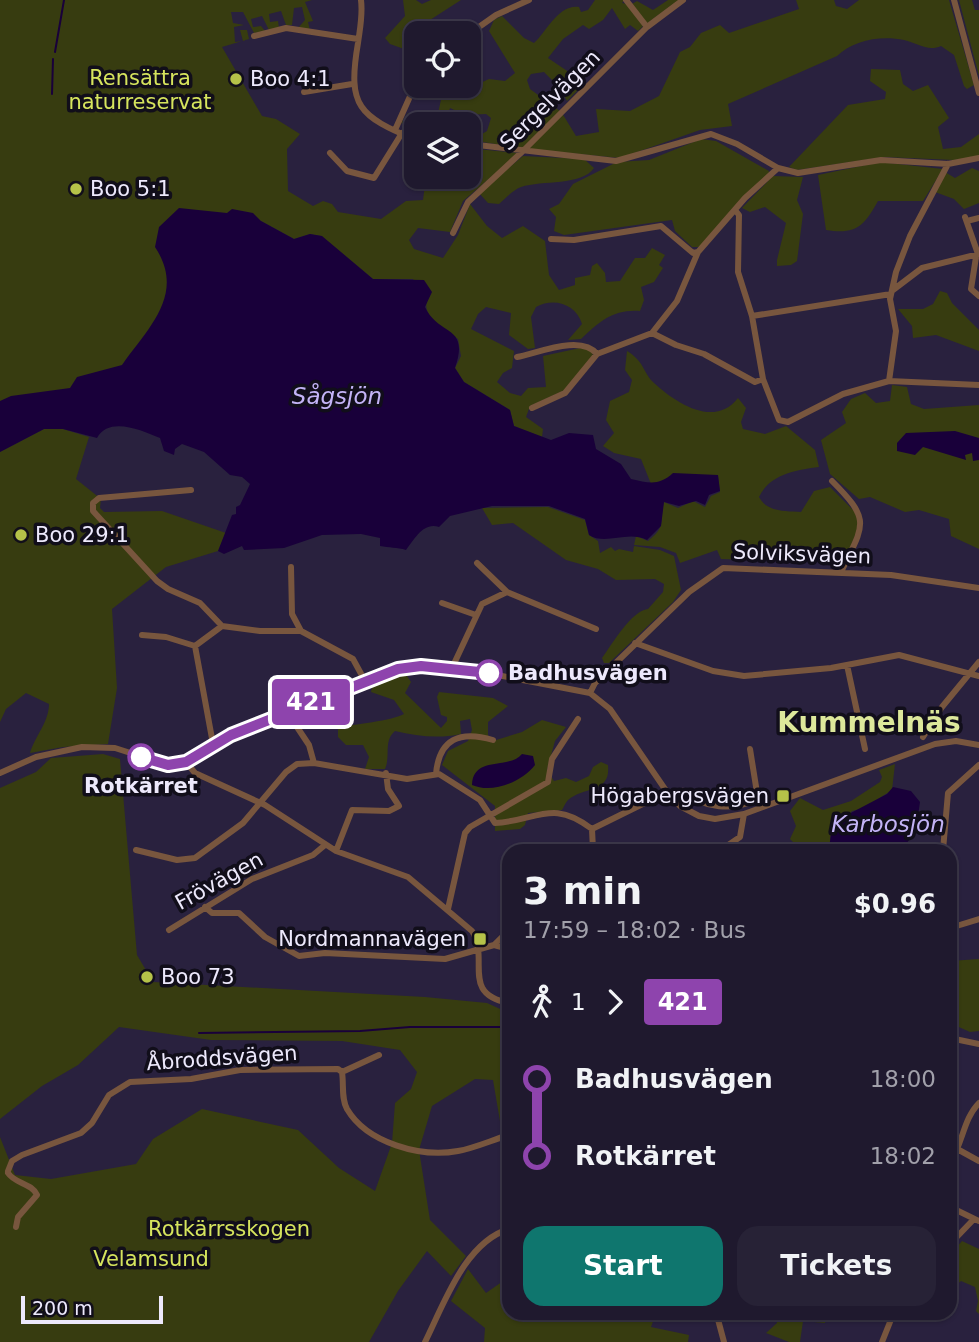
<!DOCTYPE html>
<html lang="en">
<head>
<meta charset="utf-8">
<style>
	:root { --surface:#1f192e; --page:#272236; --text:#f1f3f6; --muted:#a1a0aa; --line:#3c384a; --accent:#0f766e }
	body { margin:0; font-family:"DejaVu Sans",sans-serif; background:var(--page); color:var(--text); height:100vh; display:flex; flex-direction:column; font-size:26px; white-space:nowrap }
	* { box-sizing:border-box; margin:0 }
	p { font-size:23px; color:var(--muted) }
	.icon { flex:none; width:38px; height:38px; fill:none; stroke:currentColor; stroke-width:2; stroke-linecap:round; stroke-linejoin:round }
	.map { position:relative; flex:1; overflow:hidden }
	.sheet { position:absolute; left:502px; top:844px; width:455px; height:476px; display:flex; flex-direction:column; background:var(--surface); border-radius:21px; box-shadow:0 2px 5px #0004,0 0 0 2px var(--line) }
	.sheet>* { flex:none }
	.badge { padding:0 14px; border-radius:5px; font-size:24px; line-height:46px }
	.tools { position:absolute; left:404px; top:21px; display:grid; gap:14px }
	.tools a { display:grid; place-items:center; width:77px; height:77px; border-radius:14px; background:var(--surface); box-shadow:0 2px 5px #0004,0 0 0 2px var(--line); font-size:35px }
	.scale { position:absolute; left:21px; bottom:18px; width:142px; box-sizing:border-box; padding-left:7px; border:4px solid #ede9fc; border-top:0; font-size:19px; line-height:24px; white-space:nowrap; color:#ede9fc; -webkit-text-stroke:5px #110e1a; paint-order:stroke }
	.map>.badge { position:absolute; translate:-50% -50%; box-shadow:0 0 0 4px #fff }
	.legs { display:flex; align-items:center; gap:10px; height:77px; padding:0 21px; font-size:23px }
	.legs p { margin-inline-start:auto }
	.headline { display:flex; align-items:center; justify-content:space-between; height:119px; padding:0 21px }
	h1 { font-size:38px; font-weight:600; line-height:52px }
	.primary-button { display:flex; gap:14px; margin-top:auto; padding:14px 21px }
	.primary-button a { flex:1; height:80px; border-radius:21px; background:var(--accent); color:#fff; font-size:28px; font-weight:600; line-height:80px; text-align:center }
	.primary-button a+a { background:var(--page); color:var(--text) }
	ul { padding:0 21px; list-style:none }
	li { display:flex; align-items:center; gap:24px; height:77px; font-size:26px }
	li i { display:grid; place-items:center; width:10px; height:100%; margin:0 9px; background:currentColor }
	li i::after { content:''; width:18px; height:18px; margin:-9px; border:5px solid; border-radius:50%; background:var(--surface) }
	li p { margin-inline-start:auto }
	li:first-child i { background:linear-gradient(#0000 50%,currentColor 0) }
	li:last-child i { background:linear-gradient(currentColor 50%,#0000 0) }
	.map>svg:first-child { display:block }
	.green { fill:#373c10 }
	.water { fill:#19003a }
	.lines { fill:none; stroke-linecap:round; stroke-linejoin:round }
	.stream { stroke:#19003a; stroke-width:2 }
	.minor { stroke:#78563e; stroke-width:6 }
	.line-1-casing { stroke:#fff; stroke-width:16 }
	.line-1 { stroke:#8e44ad; stroke-width:10 }
	.poi-dot { fill:#b5c249; stroke:#110e1a; stroke-width:2.5 }
	.stop-1-dot { fill:#fff; stroke:#8e44ad; stroke-width:3.5 }
	.labels { text-anchor:middle; dominant-baseline:central; stroke-width:7; stroke-linejoin:round; paint-order:stroke }
	.park-label { font-size:21px; fill:#d6e45d; stroke:#110e1a }
	.poi-label { font-size:21px; fill:#ede9fc; stroke:#110e1a; text-anchor:start }
	.street-label { font-size:21px; fill:#ede9fc; stroke:#110e1a }
	.stop-label { font-size:21px; font-weight:bold; fill:#ede9fc; stroke:#110e1a; text-anchor:start }
	.water-label { font-size:23px; font-style:italic; fill:#c3b3f6; stroke:#110e1a }
	.district-label { font-size:28px; font-weight:bold; fill:#dde89b; stroke:#110e1a }
</style>
</head>
<body>
<div class="map">
<svg width="979" height="1342" viewBox="0 0 979 1342">
	<rect width="100%" height="100%" fill="#29213e"/>
	<!-- green -->
	<path class="green" d="M 0,0 L 312,0 L 305,2 L 313,21 L 308,22 L 310,30 L 298,28 L 305,20 L 302,7 L 294,8 L 292,25 L 286,25 L 281,11 L 269,14 L 270,22 L 278,21 L 279,28 L 269,30 L 262,16 L 251,19 L 253,27 L 261,26 L 265,31 L 254,33 L 243,12 L 231,12 L 233,23 L 244,25 L 234,27 L 235,42 L 243,41 L 240,30 L 247,30 L 249,39 L 222,47 L 262,116 L 276,119 L 300,134 L 287,149 L 288,191 L 313,206 L 323,201 L 332,204 L 338,212 L 381,219 L 406,201 L 423,200 L 426,177 L 448,177 L 447,182 L 466,186 L 475,168 L 469,160 L 477,149 L 519,153 L 463,201 L 450,232 L 418,228 L 409,240 L 414,249 L 443,258 L 458,235 L 470,204 L 487,226 L 502,238 L 523,226 L 545,241 L 549,275 L 559,290 L 575,285 L 575,278 L 590,275 L 592,266 L 597,263 L 605,273 L 606,282 L 620,281 L 635,258 L 645,258 L 652,248 L 665,255 L 659,265 L 663,268 L 654,282 L 641,287 L 644,300 L 640,311 C 614,309 600,321 581,339 L 568,340 L 582,324 C 576,304 554,297 536,307 L 531,317 L 535,348 L 528,349 L 509,335 L 511,313 L 486,307 L 478,314 L 471,329 L 514,351 L 512,368 L 503,373 L 497,382 L 510,393 L 521,396 L 528,388 L 546,387 L 543,356 L 580,348 L 591,350 L 593,355 L 565,390 L 530,406 L 526,417 L 543,429 L 542,437 L 514,426 L 510,410 L 464,382 L 455,368 L 461,356 L 458,339 C 445,328 422,319 427,300 L 413,279 L 373,279 L 321,236 L 310,234 L 294,239 L 261,221 L 209,374 L 0,423 Z
		M 403,0 L 416,0 L 422,4 L 431,0 L 461,0 L 416,29 L 412,40 L 404,49 L 390,44 L 385,38 L 405,16 Z
		M 595,0 L 624,0 L 622,3 L 627,4 L 643,26 L 638,31 L 630,25 L 625,29 L 612,8 L 603,20 L 589,29 L 583,25 L 563,39 L 548,58 L 585,83 L 567,101 L 558,86 L 544,72 L 531,74 L 527,80 L 530,89 L 560,111 L 524,149 L 471,140 L 471,132 L 482,134 L 487,131 L 491,118 L 486,114 L 465,115 L 450,108 L 445,124 L 416,124 L 416,133 L 401,123 L 408,113 L 424,120 L 437,118 L 442,95 L 447,92 L 444,86 L 472,87 L 489,79 L 505,81 L 515,73 L 489,31 L 494,20 L 502,16 L 524,38 L 534,43 C 546,33 558,4 579,7 L 581,12 L 588,10 Z
		M 668,0 L 679,0 L 646,24 L 632,4 L 637,1 L 653,10 Z
		M 796,0 L 834,0 L 836,6 L 847,9 L 859,0 L 949,0 L 974,85 L 967,89 L 964,86 L 954,55 L 941,46 C 928,52 917,43 904,40 C 881,35 853,40 837,56 L 728,104 L 732,126 L 700,130 L 620,158 L 527,149 L 562,113 L 576,136 L 599,132 L 596,109 L 630,111 L 659,96 L 680,52 L 690,47 L 701,33 L 720,25 L 729,33 L 799,9 Z
		M 959,0 L 972,0 L 975,10 L 979,10 L 979,76 Z
		M 871,69 L 900,70 L 903,84 L 913,91 L 928,85 L 949,118 L 938,127 L 943,149 L 961,147 L 979,134 L 979,157 L 954,160 L 884,157 L 797,170 L 789,167 L 848,105 L 885,99 L 886,92 L 870,81 Z
		M 701,139 L 716,141 L 769,171 L 768,176 L 699,247 L 692,247 L 675,231 L 672,220 L 564,235 L 554,231 L 556,217 L 549,209 L 559,204 L 573,184 L 617,162 L 649,160 Z
		M 523,156 L 584,159 L 594,168 C 582,186 542,180 521,187 C 513,190 506,198 499,204 L 488,203 L 479,193 Z
		M 880,162 L 943,169 L 923,201 L 878,201 C 864,226 856,235 826,230 L 818,175 Z
		M 972,168 L 979,171 L 979,203 L 964,209 L 954,199 L 935,192 L 945,172 L 955,178 Z
		M 773,176 L 803,177 L 797,200 L 803,214 L 797,261 L 791,265 L 777,266 L 777,260 L 786,223 L 765,207 L 750,212 L 742,208 Z
		M 940,291 L 947,293 L 952,303 L 979,330 L 979,351 L 936,335 L 913,338 L 912,326 L 898,309 L 923,309 L 933,304 Z
		M 627,351 C 645,362 643,373 654,383 C 677,404 715,428 738,398 L 746,408 L 741,422 L 743,429 L 765,434 L 786,426 L 815,450 L 819,467 C 796,470 770,474 759,497 C 767,512 785,511 801,512 L 814,491 L 830,487 L 859,516 L 859,526 L 848,553 L 751,560 L 721,559 L 717,550 L 680,563 L 676,553 L 660,547 L 634,545 L 636,536 L 648,541 C 667,526 659,522 664,502 L 678,508 L 693,501 L 705,507 L 711,496 L 720,492 L 718,476 L 651,484 L 641,459 L 614,453 L 603,446 L 614,433 L 606,420 L 610,401 L 629,392 L 632,380 L 625,370 Z
		M 892,385 L 907,387 L 911,404 L 924,409 L 979,405 L 979,549 L 951,536 L 949,519 L 919,510 L 905,512 L 870,497 L 859,499 L 830,474 L 821,440 L 846,423 L 842,412 L 851,399 L 865,393 L 876,403 L 890,401 Z
		M 44,429 L 63,429 L 89,437 L 76,479 L 101,499 L 100,508 L 104,512 L 162,511 L 226,533 L 218,551 L 166,567 L 112,609 L 117,688 L 108,744 L 63,747 L 30,753 C 35,736 49,722 49,704 L 26,693 L 6,709 L 0,722 L 0,452 Z
		M 548,507 L 585,520 L 589,535 L 598,541 L 600,553 L 611,547 L 615,551 L 619,549 L 633,552 L 634,546 L 660,550 L 674,556 L 681,590 L 673,602 L 609,663 L 604,663 L 602,658 C 613,643 631,611 648,609 L 663,592 L 664,584 L 655,579 L 616,580 L 598,569 L 566,560 L 513,523 L 492,525 L 482,508 Z
		M 405,673 L 411,682 L 405,693 L 441,728 L 447,721 L 447,717 L 441,715 L 437,697 L 439,692 L 493,698 L 508,706 L 488,722 L 488,735 L 493,741 L 522,732 L 542,720 L 566,727 L 555,741 L 547,770 L 554,781 L 566,778 L 576,782 L 589,776 L 593,767 L 601,762 L 608,765 C 611,794 584,786 568,800 C 565,803 564,807 562,810 L 528,813 L 525,825 L 520,829 L 495,831 L 495,806 L 442,765 L 448,751 L 468,741 L 472,730 L 470,719 L 460,721 L 461,734 C 438,739 417,736 395,731 C 383,741 391,756 385,769 L 365,769 L 369,757 L 363,745 L 346,745 L 338,737 L 338,726 C 351,726 394,720 404,714 L 394,700 L 371,692 L 373,683 Z
		M 103,754 L 120,759 L 137,955 L 153,982 L 425,997 L 487,1003 L 509,1013 L 509,1125 L 501,1127 L 493,1080 L 475,1079 L 432,1106 L 419,1150 L 430,1220 L 466,1256 L 451,1276 L 427,1251 L 398,1291 L 369,1342 L 0,1342 L 0,1137 L 15,1175 L 51,1179 L 136,1164 L 153,1139 L 202,1109 L 298,1130 L 339,1168 L 375,1191 L 392,1143 L 395,1103 L 411,1089 L 417,1072 L 400,1050 L 342,1041 L 211,1040 L 119,1027 L 78,1065 L 42,1086 L 0,1119 L 0,788 L 36,772 L 51,758 Z
		M 895,764 L 892,790 L 864,808 L 852,811 L 831,833 L 829,850 L 801,850 L 790,839 L 796,826 L 790,811 L 800,798 L 823,810 L 851,801 L 880,782 L 882,777 L 879,770 Z
		M 979,959 L 979,1031 L 970,1032 L 950,1023 L 950,961 Z
		M 962,1241 L 979,1249 L 979,1314 L 976,1311 L 978,1301 L 975,1287 L 961,1281 L 954,1287 L 950,1284 L 950,1255 Z
		M 468,1269 L 486,1293 L 509,1277 L 509,1312 L 656,1313 L 651,1327 L 689,1335 L 688,1342 L 484,1342 L 485,1328 L 451,1301 Z
		M 776,1313 L 776,1312 L 826,1313 L 825,1323 L 803,1321 L 800,1342 L 789,1342 L 766,1333 L 777,1323 Z"/>
	<!-- water -->
	<path class="water" d="M 179,208 L 227,213 L 232,209 L 253,213 L 261,221 L 294,239 L 310,234 L 322,236 L 373,279 L 424,280 L 432,292 L 425,307 C 439,337 470,324 455,368 L 464,382 L 510,410 L 514,426 L 551,440 L 569,433 L 593,435 L 596,449 L 621,464 L 631,479 C 649,483 659,486 673,473 L 718,475 L 720,491 L 709,495 L 705,505 L 696,501 L 679,506 L 664,502 L 661,526 L 647,540 C 627,530 606,546 589,535 L 585,519 L 549,506 L 492,506 L 450,516 L 439,527 C 423,522 415,539 406,550 C 397,547 389,548 380,546 L 380,538 L 361,534 L 322,535 L 284,548 L 244,550 L 242,546 L 224,554 L 218,551 L 232,515 L 236,514 L 236,507 L 240,505 L 250,484 L 242,477 L 230,475 L 204,452 L 182,444 L 175,449 L 174,455 L 164,451 L 160,438 C 141,430 109,416 97,438 L 63,429 L 44,429 L 0,452 L 0,401 L 11,396 L 70,388 L 77,377 L 122,365 C 149,327 186,294 155,247 L 159,227 Z
		M 955,431 L 979,438 L 979,460 L 973,461 L 972,453 L 965,455 L 966,460 L 923,447 L 915,455 L 897,451 L 897,443 L 906,433 Z
		M 522,754 L 533,756 L 535,765 C 522,782 492,794 472,785 C 473,755 509,770 522,754 Z
		M 893,787 L 911,791 L 920,802 L 916,830 L 902,850 L 829,850 L 831,833 L 845,816 L 887,794 Z"/>
	<g class="lines">
		<!-- stream -->
		<path class="stream" d="M 55,52 L 64,0
			M 52,94 L 53,59
			M 199,1033 L 360,1031 L 410,1027 L 509,1027"/>
		<!-- minor -->
		<path class="minor" d="M 361,0 C 363,15 360,28 358,43 C 347,107 359,116 416,140
			M 626,0 L 647,27
			M 954,0 L 979,93
			M 469,34 L 496,15 L 529,0
			M 254,36 L 286,28 L 358,39
			M 304,92 L 352,84
			M 395,130 L 416,83
			M 469,144 L 616,161 L 711,134 L 737,144 L 778,168 L 798,173 L 881,160 L 948,164 L 979,158
			M 330,153 L 347,171 L 374,178 L 402,133
			M 735,210 L 739,215 L 738,272 L 752,316
			M 965,217 L 978,254
			M 967,221 L 979,218
			M 453,233 L 468,202 L 523,151 L 647,27 L 683,0
			M 551,239 L 574,240 L 661,226 L 693,253 L 698,252
			M 976,257 L 971,289 L 979,296
			M 893,290 L 922,268 L 979,254
			M 891,294 L 752,316 L 763,379 L 779,420 L 788,422 L 843,394 L 889,381 L 979,385
			M 652,333 L 676,345 L 704,354 L 755,382 L 763,379
			M 517,357 C 538,353 581,334 597,354
			M 889,381 L 896,331 L 890,299 L 896,272 L 910,236 L 948,164
			M 532,408 L 565,393 L 597,354 L 652,333 L 677,301 L 698,252 L 745,198 L 778,168
			M 832,481 C 872,521 864,524 841,572
			M 191,490 L 99,498 L 93,503 L 93,511 L 157,581 L 168,589 L 200,603 L 222,626
			M 477,563 L 507,592
			M 291,567 L 292,614 L 301,631
			M 442,603 L 476,615
			M 142,635 L 166,637 L 195,646
			M 635,643 L 713,671 L 744,676 L 831,668 L 899,655 L 979,676
			M 847,665 L 865,749
			M 452,668 L 482,604 L 507,592 L 596,629
			M 590,693 L 595,683 L 689,592 L 723,568 L 891,575 L 979,588
			M 287,712 L 309,745 L 314,763
			M 923,737 L 942,707 L 979,662
			M 213,744 L 195,646 L 222,626 L 260,631 L 301,631 L 353,659 L 365,681
			M 750,749 L 758,799
			M 186,762 L 195,773 L 265,805 L 336,851 L 408,877 L 472,931 C 490,959 460,994 509,1003
			M 0,773 L 36,757 L 82,747 L 115,748 L 168,765 L 186,762 L 231,735 L 287,712 L 388,672 L 421,666 L 461,668 L 590,693 L 610,709 L 667,792 L 680,806 L 699,816 L 715,819 L 744,814 L 935,744 L 956,741 L 979,745
			M 436,774 C 439,739 460,730 493,740
			M 683,791 C 704,809 733,811 758,799
			M 592,829 L 667,792
			M 136,850 L 177,860 L 195,858 L 243,823 L 286,772 L 297,764 L 314,763 L 407,779 L 439,774 L 480,800 L 495,823 C 537,821 552,798 592,829 L 593,850
			M 721,850 L 740,837 L 744,814
			M 943,850 L 948,793 L 979,765
			M 336,851 L 352,810 L 389,811 L 399,806 L 388,789 L 386,773
			M 205,907 L 212,913 L 239,913 L 265,937 L 299,956 L 325,953 L 445,959 L 494,945 L 509,949
			M 448,909 L 465,833 L 470,827 L 548,782 L 552,759 L 578,719
			M 950,928 L 979,919
			M 169,930 L 252,879 L 313,855 L 325,845
			M 494,945 L 509,930
			M 950,1038 L 979,1044
			M 342,1072 L 379,1055
			M 959,1150 L 979,1161
			M 950,1162 C 963,1144 963,1119 979,1103
			M 8,1171 L 12,1161 L 22,1155 L 81,1133 L 92,1123 L 109,1095 L 130,1082 L 191,1079 L 240,1070 L 338,1069 L 342,1072 C 344,1085 341,1098 347,1109 C 367,1143 421,1158 458,1151 C 475,1148 492,1140 509,1135
			M 8,1173 C 15,1184 32,1183 37,1195 L 18,1217 L 16,1227
			M 950,1207 L 979,1221
			M 950,1244 L 974,1219
			M 716,1312 L 724,1342
			M 425,1342 C 444,1304 465,1242 509,1229
			M 882,1342 L 894,1312"/>
	</g>
	<g class="lines">
		<!-- line-1 casing -->
		<g class="line-1-casing">
			<path id="line-1" d="M 141,757 L 168,765 L 186,762 L 231,735 L 398,669 L 421,666 L 489,673"/>
		</g>
		<!-- line-1 -->
		<use href="#line-1" class="line-1"/>
	</g>
	<!-- markers -->
	<g class="poi-dot">
		<circle cx="236" cy="79" r="7"/>
		<circle cx="76" cy="189" r="7"/>
		<circle cx="21" cy="535" r="7"/>
		<rect x="776" y="789" width="14" height="14" rx="3.5"/>
		<rect x="473" y="932" width="14" height="14" rx="3.5"/>
		<circle cx="147" cy="977" r="7"/>
	</g>
	<g class="stop-1-dot">
		<circle cx="489" cy="673" r="12"/>
		<circle cx="141" cy="757" r="12"/>
	</g>
	<g class="labels">
		<!-- park labels -->
		<g class="park-label">
			<text x="140" y="78">Rensättra<tspan x="140" dy="24">naturreservat</tspan></text>
			<text x="229" y="1229">Rotkärrsskogen</text>
			<text x="151" y="1259">Velamsund</text>
		</g>
		<!-- poi labels -->
		<g class="poi-label">
			<text x="250" y="79">Boo 4:1</text>
			<text x="90" y="189">Boo 5:1</text>
			<text x="35" y="535">Boo 29:1</text>
			<text x="769" y="796" text-anchor="end">Högabergsvägen</text>
			<text x="466" y="939" text-anchor="end">Nordmannavägen</text>
			<text x="161" y="977">Boo 73</text>
		</g>
		<!-- street labels -->
		<g class="street-label">
			<text transform="translate(550 100) rotate(-45)">Sergelvägen</text>
			<text transform="translate(802 554) rotate(2)">Solviksvägen</text>
			<text transform="translate(219 881) rotate(-29)">Frövägen</text>
			<text transform="translate(222 1058) rotate(-4)">Åbroddsvägen</text>
		</g>
		<!-- stop labels -->
		<g class="stop-label">
			<text x="508" y="673">Badhusvägen</text>
			<text x="141" y="786" text-anchor="middle">Rotkärret</text>
		</g>
		<!-- water labels -->
		<g class="water-label">
			<text x="337" y="396">Sågsjön</text>
			<text x="888" y="824">Karbosjön</text>
		</g>
		<!-- district labels -->
		<g class="district-label">
			<text x="869" y="722">Kummelnäs</text>
		</g>
	</g>
</svg>
<div class="tools">
<a><svg class="icon" aria-label="locate" viewBox="0 0 24 24"><circle cx="12" cy="12" r="6"/><path d="M12 2v4M12 18v4M2 12h4M18 12h4"/></svg></a>
<a><svg class="icon" aria-label="layers" viewBox="0 0 24 24"><path d="M12 4l9 5-9 5-9-5zM3 14l9 5 9-5"/></svg></a>
</div>
<div class="scale">200 m</div>
<b class="badge" style="left:311px;top:702px;background:#8e44ad;color:#fff">421</b>
<section class="sheet">
<div class="headline"><div><h1>3 min</h1><p>17:59 – 18:02 · Bus</p></div><b>$0.96</b></div>
<div class="legs"><svg class="icon" aria-label="walk" viewBox="0 0 24 24"><circle cx="13" cy="4" r="2"/><path d="M13 8l-2 6 4 7M11 14l-3 7M7 12l3-4h3l4 4"/></svg>1<svg class="icon" aria-label="forward" viewBox="0 0 24 24"><path d="M9 5l7 7-7 7"/></svg><b class="badge" style="background:#8e44ad;color:#fff">421</b></div>
<ul>
<li><i style="color:#8e44ad"></i><b>Badhusvägen</b><p>18:00</p></li>
<li><i style="color:#8e44ad"></i><b>Rotkärret</b><p>18:02</p></li>
</ul>
<div class="primary-button"><a>Start</a><a>Tickets</a></div>
</section>
</div>
</body>
</html>
